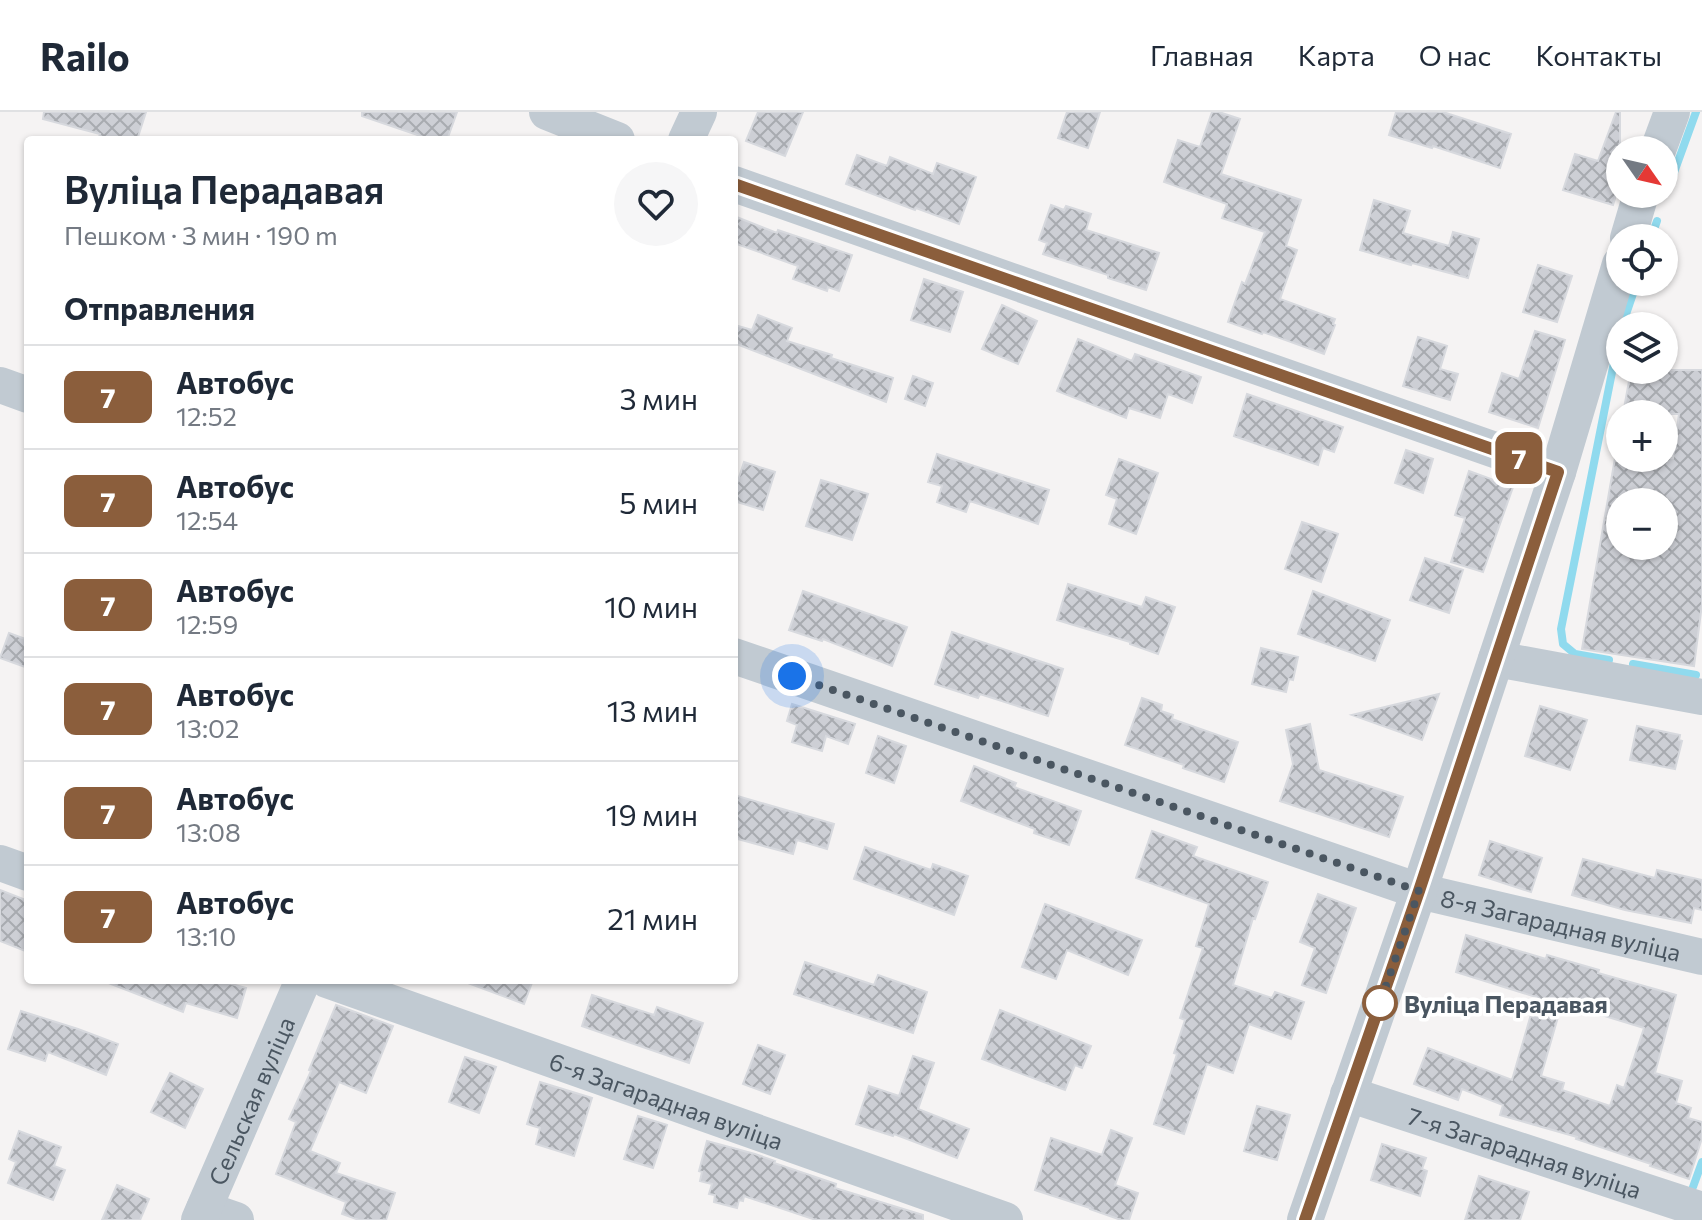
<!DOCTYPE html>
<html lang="ru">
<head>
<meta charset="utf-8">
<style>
	:root { --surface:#fff; --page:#f6f6f7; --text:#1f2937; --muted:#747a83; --line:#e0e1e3 }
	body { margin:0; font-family:Commissioner,sans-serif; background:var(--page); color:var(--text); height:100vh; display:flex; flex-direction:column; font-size:30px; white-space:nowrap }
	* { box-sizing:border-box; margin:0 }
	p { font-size:26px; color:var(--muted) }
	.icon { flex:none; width:44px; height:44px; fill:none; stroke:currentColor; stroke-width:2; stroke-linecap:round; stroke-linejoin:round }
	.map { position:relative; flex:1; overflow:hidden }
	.details { position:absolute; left:24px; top:24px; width:714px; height:848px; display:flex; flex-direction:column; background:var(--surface); border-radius:8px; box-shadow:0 2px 6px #0004 }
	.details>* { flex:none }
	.badge { padding:0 16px; border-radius:12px; font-size:28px; line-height:52px }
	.needle { width:52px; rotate:124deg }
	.tools { position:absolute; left:1606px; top:24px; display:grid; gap:16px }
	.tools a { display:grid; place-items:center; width:72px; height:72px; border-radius:50%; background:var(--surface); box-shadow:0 2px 6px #0004; font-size:40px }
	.you { position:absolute; width:40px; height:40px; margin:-20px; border:6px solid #fff; border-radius:50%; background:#1a73e8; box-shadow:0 0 0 12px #1a73e833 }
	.map>.badge { position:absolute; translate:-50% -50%; box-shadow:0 0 0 4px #fff }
	h2 { padding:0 40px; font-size:30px; line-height:72px }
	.round { display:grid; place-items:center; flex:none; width:84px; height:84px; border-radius:42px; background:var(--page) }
	.overview { display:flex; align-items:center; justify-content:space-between; height:136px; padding:0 40px }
	h1 { font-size:38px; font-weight:600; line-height:60px }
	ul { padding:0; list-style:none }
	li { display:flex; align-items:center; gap:24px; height:104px; padding:0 40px; border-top:2px solid var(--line) }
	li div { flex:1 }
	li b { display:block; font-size:30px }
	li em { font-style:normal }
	li .badge { min-width:88px; font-weight:700; text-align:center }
	header { display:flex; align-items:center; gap:48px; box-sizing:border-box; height:112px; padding:0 40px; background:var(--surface); border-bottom:2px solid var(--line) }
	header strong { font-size:38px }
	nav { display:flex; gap:44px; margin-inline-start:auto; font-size:28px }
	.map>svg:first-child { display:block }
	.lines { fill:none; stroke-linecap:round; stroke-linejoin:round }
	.stream { stroke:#90daee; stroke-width:8 }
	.building { fill:url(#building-cross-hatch); stroke:#d7d9de; stroke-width:2; fill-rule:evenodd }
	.minor { stroke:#c1cad2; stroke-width:36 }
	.line-casing { stroke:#fff; stroke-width:18 }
	.line { stroke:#8b5e3c; stroke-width:12 }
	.walk { stroke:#4a5661; stroke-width:8; stroke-dasharray:0 14.4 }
	.stop-dot { fill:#fff; stroke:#8b5e3c; stroke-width:4 }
	.labels { text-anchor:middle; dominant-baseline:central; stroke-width:7; stroke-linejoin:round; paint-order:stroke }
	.street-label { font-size:24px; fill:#4a5661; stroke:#fff }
	.stop-label { font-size:24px; font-weight:bold; fill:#4a5661; stroke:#fff; text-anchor:start }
</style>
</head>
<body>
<header>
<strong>Railo</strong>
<nav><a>Главная</a><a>Карта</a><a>О нас</a><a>Контакты</a></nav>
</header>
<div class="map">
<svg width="1702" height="1108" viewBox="0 0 1702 1108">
	<defs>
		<pattern id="building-cross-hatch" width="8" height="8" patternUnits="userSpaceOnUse" patternTransform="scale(2)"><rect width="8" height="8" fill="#cdcfd5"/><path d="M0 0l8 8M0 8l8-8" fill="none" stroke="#a8abb0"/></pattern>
	</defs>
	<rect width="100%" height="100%" fill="#f5f3f3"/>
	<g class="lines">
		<!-- stream -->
		<path class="stream" d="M 1668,77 L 1696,0
			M 1651,126 L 1657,109
			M 1622,214 L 1637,170
			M 1609,548 L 1575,542 L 1563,532 L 1561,517 L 1620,220
			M 1633,552 L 1696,563
			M 1693,1075 L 1702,1050"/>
	</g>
	<!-- building -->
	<path class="building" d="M 44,0 L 146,0 L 137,28 L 98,28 L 100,22 L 43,7 Z
		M 362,0 L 457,0 L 447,28 L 432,28 L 362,4 Z
		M 758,0 L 803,0 L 785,44 L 746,29 Z
		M 1067,0 L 1100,0 L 1088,36 L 1058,26 Z
		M 1212,0 L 1219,0 L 1240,7 L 1221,62 L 1301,88 L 1286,134 L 1297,138 L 1280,187 L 1335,207 L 1333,212 L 1335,213 L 1324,242 L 1263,220 L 1262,222 L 1228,210 L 1242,170 L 1245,172 L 1265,120 L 1222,106 L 1227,92 L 1164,70 L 1178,28 L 1200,35 Z
		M 1396,0 L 1443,0 L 1511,22 L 1500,56 L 1433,34 L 1432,36 L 1389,23 Z
		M 1616,0 L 1620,0 L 1620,70 L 1613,93 L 1563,78 L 1575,42 L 1598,49 Z
		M 857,43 L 887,54 L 890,45 L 933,62 L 937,51 L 976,65 L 959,112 L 916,96 L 915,98 L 846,72 Z
		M 1374,88 L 1410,99 L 1403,121 L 1449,134 L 1453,120 L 1479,127 L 1468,166 L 1412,151 L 1411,153 L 1360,138 Z
		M 1051,93 L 1064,98 L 1066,94 L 1091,102 L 1086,118 L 1159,141 L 1146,178 L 1108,166 L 1108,163 L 1043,142 L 1047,131 L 1039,128 Z
		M 734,104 L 777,121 L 778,118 L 852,143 L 839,179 L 828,175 L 827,179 L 793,167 L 798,154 L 734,131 Z
		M 1538,153 L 1572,164 L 1557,210 L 1523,200 Z
		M 924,167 L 963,180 L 950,220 L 911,208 Z
		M 1002,193 L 1037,209 L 1018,252 L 982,237 Z
		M 758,203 L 792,216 L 787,229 L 832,243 L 831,246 L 893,266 L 886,290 L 734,231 L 735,213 L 752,218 Z
		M 1535,219 L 1565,228 L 1538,316 L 1489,300 L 1502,261 L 1519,267 Z
		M 1418,225 L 1447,234 L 1440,257 L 1458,262 L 1450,288 L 1403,274 Z
		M 1078,227 L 1132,249 L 1135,242 L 1201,265 L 1192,291 L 1168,282 L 1160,306 L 1129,296 L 1126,306 L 1057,279 Z
		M 1631,258 L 1702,258 L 1702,492 L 1694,554 L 1582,537 L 1615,346 L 1673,346 L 1679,302 L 1623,302 ZM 1620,390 L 1664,390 L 1664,434 L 1620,434 Z
		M 913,264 L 933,271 L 925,294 L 905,287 Z
		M 1247,282 L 1343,315 L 1334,340 L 1323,336 L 1318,353 L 1234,324 Z
		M 1406,338 L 1433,347 L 1423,381 L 1395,371 Z
		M 937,342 L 1049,378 L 1038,412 L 970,389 L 966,400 L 937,390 L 942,374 L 928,370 Z
		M 1119,347 L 1158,361 L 1136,422 L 1109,412 L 1117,387 L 1106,383 Z
		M 744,350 L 775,360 L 763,398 L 734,389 L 734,381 Z
		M 1469,359 L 1513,375 L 1483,460 L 1451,450 L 1465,406 L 1455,403 Z
		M 821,368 L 868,382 L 852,428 L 806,414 Z
		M 1302,410 L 1338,422 L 1321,470 L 1285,457 Z
		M 1425,446 L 1463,458 L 1449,501 L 1410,488 Z
		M 1068,472 L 1142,495 L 1146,485 L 1175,495 L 1158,542 L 1130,532 L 1130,530 L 1057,508 Z
		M 803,479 L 907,515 L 892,554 L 823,527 L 822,529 L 789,518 Z
		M 1313,479 L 1390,508 L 1375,549 L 1298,522 Z
		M 952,520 L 1063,557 L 1048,604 L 980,582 L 978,586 L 935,572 Z
		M 9,521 L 28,528 L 28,556 L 0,546 Z
		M 1261,536 L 1298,545 L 1293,568 L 1289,567 L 1286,580 L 1252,572 Z
		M 1439,582 L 1422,628 L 1352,603 Z
		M 1142,586 L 1162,593 L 1161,599 L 1173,603 L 1172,607 L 1238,630 L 1224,670 L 1183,656 L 1184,653 L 1125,633 Z
		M 792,592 L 855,612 L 848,632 L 826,624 L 822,639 L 792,630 L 797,613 L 787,609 Z
		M 1540,594 L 1587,608 L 1570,658 L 1525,644 Z
		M 1310,612 L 1319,658 L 1403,685 L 1389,725 L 1280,689 L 1293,652 L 1286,618 Z
		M 1637,614 L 1680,623 L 1679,628 L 1682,629 L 1675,657 L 1630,648 Z
		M 878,624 L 906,634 L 894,671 L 866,661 Z
		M 974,654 L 1016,671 L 1014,675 L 1081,699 L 1069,733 L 1034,721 L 1035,717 L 961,689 Z
		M 734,683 L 834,712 L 827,737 L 797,728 L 793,742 L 734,726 Z
		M 1152,719 L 1197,735 L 1193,744 L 1268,770 L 1255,807 L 1253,806 L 1233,873 L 1272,886 L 1275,880 L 1304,890 L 1291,927 L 1249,912 L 1233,961 L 1207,952 L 1184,1022 L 1154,1012 L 1177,942 L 1174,941 L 1185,908 L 1180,906 L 1203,836 L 1196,834 L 1209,792 L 1136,766 Z
		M 1490,729 L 1542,746 L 1531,780 L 1479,763 Z
		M 865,735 L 931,758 L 933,752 L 968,764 L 954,803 L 854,767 Z
		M 1583,747 L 1655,766 L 1657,758 L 1702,768 L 1702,798 L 1694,796 L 1691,811 L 1625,798 L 1572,783 Z
		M 0,778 L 28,789 L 28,840 L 0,829 Z
		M 1318,782 L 1356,796 L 1326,881 L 1302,873 L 1315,836 L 1300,830 Z
		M 1045,792 L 1142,828 L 1128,863 L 1067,838 L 1056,867 L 1022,855 Z
		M 1466,823 L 1546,847 L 1547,843 L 1599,858 L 1598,861 L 1676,883 L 1655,961 L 1682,969 L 1676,991 L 1691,996 L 1688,1006 L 1702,1010 L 1702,1026 L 1689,1067 L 1650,1054 L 1651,1052 L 1576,1027 L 1577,1025 L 1500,1003 L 1503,993 L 1462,977 L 1458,988 L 1414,972 L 1428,936 L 1512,968 L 1536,885 L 1456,860 ZM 1562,891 L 1644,916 L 1624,976 L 1617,973 L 1610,994 L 1562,978 L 1564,971 L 1541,964 Z
		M 805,850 L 874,873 L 878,863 L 927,880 L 913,921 L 794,882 Z
		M 106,868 L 217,868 L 246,876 L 237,906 L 186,891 L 183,900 L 106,870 Z
		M 466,868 L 533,868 L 524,892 L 465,870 Z
		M 592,883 L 654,903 L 657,895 L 703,911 L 689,951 L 582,914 Z
		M 336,893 L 393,914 L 366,981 L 339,970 L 310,1039 L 340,1051 L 336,1061 L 395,1081 L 386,1108 L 359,1108 L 342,1102 L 346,1090 L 276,1062 L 296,1010 L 289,1007 L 311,959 L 309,958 Z
		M 1000,898 L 1091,934 L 1082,956 L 1075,953 L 1065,978 L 982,947 Z
		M 21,899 L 78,917 L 118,932 L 106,963 L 48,940 L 45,949 L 8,937 Z
		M 758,933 L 785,943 L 770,982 L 743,972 Z
		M 913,944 L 934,951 L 918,997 L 969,1017 L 957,1046 L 894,1022 L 893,1024 L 856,1012 L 869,974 L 899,984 Z
		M 465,945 L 496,955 L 479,1001 L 449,990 Z
		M 170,961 L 203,977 L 185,1016 L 151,1000 Z
		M 540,970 L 592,986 L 574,1044 L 536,1032 L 540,1016 L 527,1012 Z
		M 1257,994 L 1290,1003 L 1277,1048 L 1244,1039 Z
		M 638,1004 L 667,1013 L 653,1056 L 624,1047 Z
		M 1111,1018 L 1132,1026 L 1115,1073 L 1138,1081 L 1129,1108 L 1121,1108 L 1090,1097 L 1090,1096 L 1035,1078 L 1051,1026 L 1102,1043 Z
		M 19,1019 L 61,1035 L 54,1054 L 65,1058 L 53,1088 L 8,1071 L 16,1050 L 9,1047 Z
		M 707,1029 L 755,1042 L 775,1049 L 774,1051 L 836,1072 L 835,1076 L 923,1103 L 923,1108 L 816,1108 L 744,1084 L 743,1089 L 739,1088 L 737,1096 L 714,1090 L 715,1083 L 709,1082 L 712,1072 L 700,1069 L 702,1060 L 699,1059 Z
		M 1382,1032 L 1426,1046 L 1422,1057 L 1427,1059 L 1420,1084 L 1371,1068 Z
		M 1479,1064 L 1529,1080 L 1520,1108 L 1465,1108 Z
		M 117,1073 L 149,1087 L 140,1108 L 102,1108 Z"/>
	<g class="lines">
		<!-- minor -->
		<g class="minor">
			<path d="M 547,0 L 617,28"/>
			<path d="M 686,28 L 699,0"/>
			<path d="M 1658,38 L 1672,0"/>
			<path d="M 734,72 L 1558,360"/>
			<path d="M 1628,126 L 1641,82"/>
			<path d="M 0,273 L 28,283"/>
			<path id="s1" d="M 734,544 L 1419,779 L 1702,845"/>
			<path d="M 1496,547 L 1702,585"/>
			<path d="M 0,751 L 28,761"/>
			<path id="s2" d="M 327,868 L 1005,1108"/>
			<path id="s3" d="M 1348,982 L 1702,1098"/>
			<path d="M 204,1097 L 236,1108"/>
			<path id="s4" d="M 199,1108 L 303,868"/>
			<path d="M 1305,1108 L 1419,779 L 1558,360 L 1620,152"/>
		</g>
	</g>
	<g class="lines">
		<!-- line casing -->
		<g class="line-casing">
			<path id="line" d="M 734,72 L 1558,360 L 1419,779 L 1305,1108"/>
		</g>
		<!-- line -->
		<use href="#line" class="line"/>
		<!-- walk -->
		<path class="walk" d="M 792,564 L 1419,779 L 1380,891"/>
	</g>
	<!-- markers -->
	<circle class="stop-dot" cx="1380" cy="891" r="16"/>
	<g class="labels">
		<!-- street labels -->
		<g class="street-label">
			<text stroke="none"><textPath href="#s1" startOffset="870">8-я Загарадная вуліца</textPath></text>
			<text stroke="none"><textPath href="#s4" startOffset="130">Сельская вуліца</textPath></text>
			<text stroke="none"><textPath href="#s2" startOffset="360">6-я Загарадная вуліца</textPath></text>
			<text stroke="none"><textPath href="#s3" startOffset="186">7-я Загарадная вуліца</textPath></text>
		</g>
		<!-- stop labels -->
		<g class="stop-label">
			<text x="1404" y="891">Вуліца Перадавая</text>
		</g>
	</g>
</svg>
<div class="tools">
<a><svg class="needle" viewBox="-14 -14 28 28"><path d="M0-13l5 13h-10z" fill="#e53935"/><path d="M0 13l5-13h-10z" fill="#747a83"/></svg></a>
<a><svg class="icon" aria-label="locate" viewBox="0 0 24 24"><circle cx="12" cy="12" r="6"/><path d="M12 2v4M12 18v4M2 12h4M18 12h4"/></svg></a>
<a><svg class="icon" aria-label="layers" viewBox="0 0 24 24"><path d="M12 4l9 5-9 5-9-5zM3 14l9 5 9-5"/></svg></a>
<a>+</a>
<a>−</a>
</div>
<div class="you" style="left:792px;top:564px"></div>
<b class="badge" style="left:1519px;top:346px;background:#8b5e3c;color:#fff">7</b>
<section class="details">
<div class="overview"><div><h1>Вуліца Перадавая</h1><p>Пешком · 3 мин · 190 m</p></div><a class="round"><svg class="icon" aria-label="heart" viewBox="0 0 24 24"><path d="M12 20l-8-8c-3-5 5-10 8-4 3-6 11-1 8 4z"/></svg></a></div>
<h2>Отправления</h2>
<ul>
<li><span class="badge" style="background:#8b5e3c;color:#fff">7</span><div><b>Автобус</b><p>12:52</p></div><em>3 мин</em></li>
<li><span class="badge" style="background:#8b5e3c;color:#fff">7</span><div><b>Автобус</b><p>12:54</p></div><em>5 мин</em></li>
<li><span class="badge" style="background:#8b5e3c;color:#fff">7</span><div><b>Автобус</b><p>12:59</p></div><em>10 мин</em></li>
<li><span class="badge" style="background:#8b5e3c;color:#fff">7</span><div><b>Автобус</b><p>13:02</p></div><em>13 мин</em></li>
<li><span class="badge" style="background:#8b5e3c;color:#fff">7</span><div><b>Автобус</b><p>13:08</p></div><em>19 мин</em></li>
<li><span class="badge" style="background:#8b5e3c;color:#fff">7</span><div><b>Автобус</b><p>13:10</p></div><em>21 мин</em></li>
</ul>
</section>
</div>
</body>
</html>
